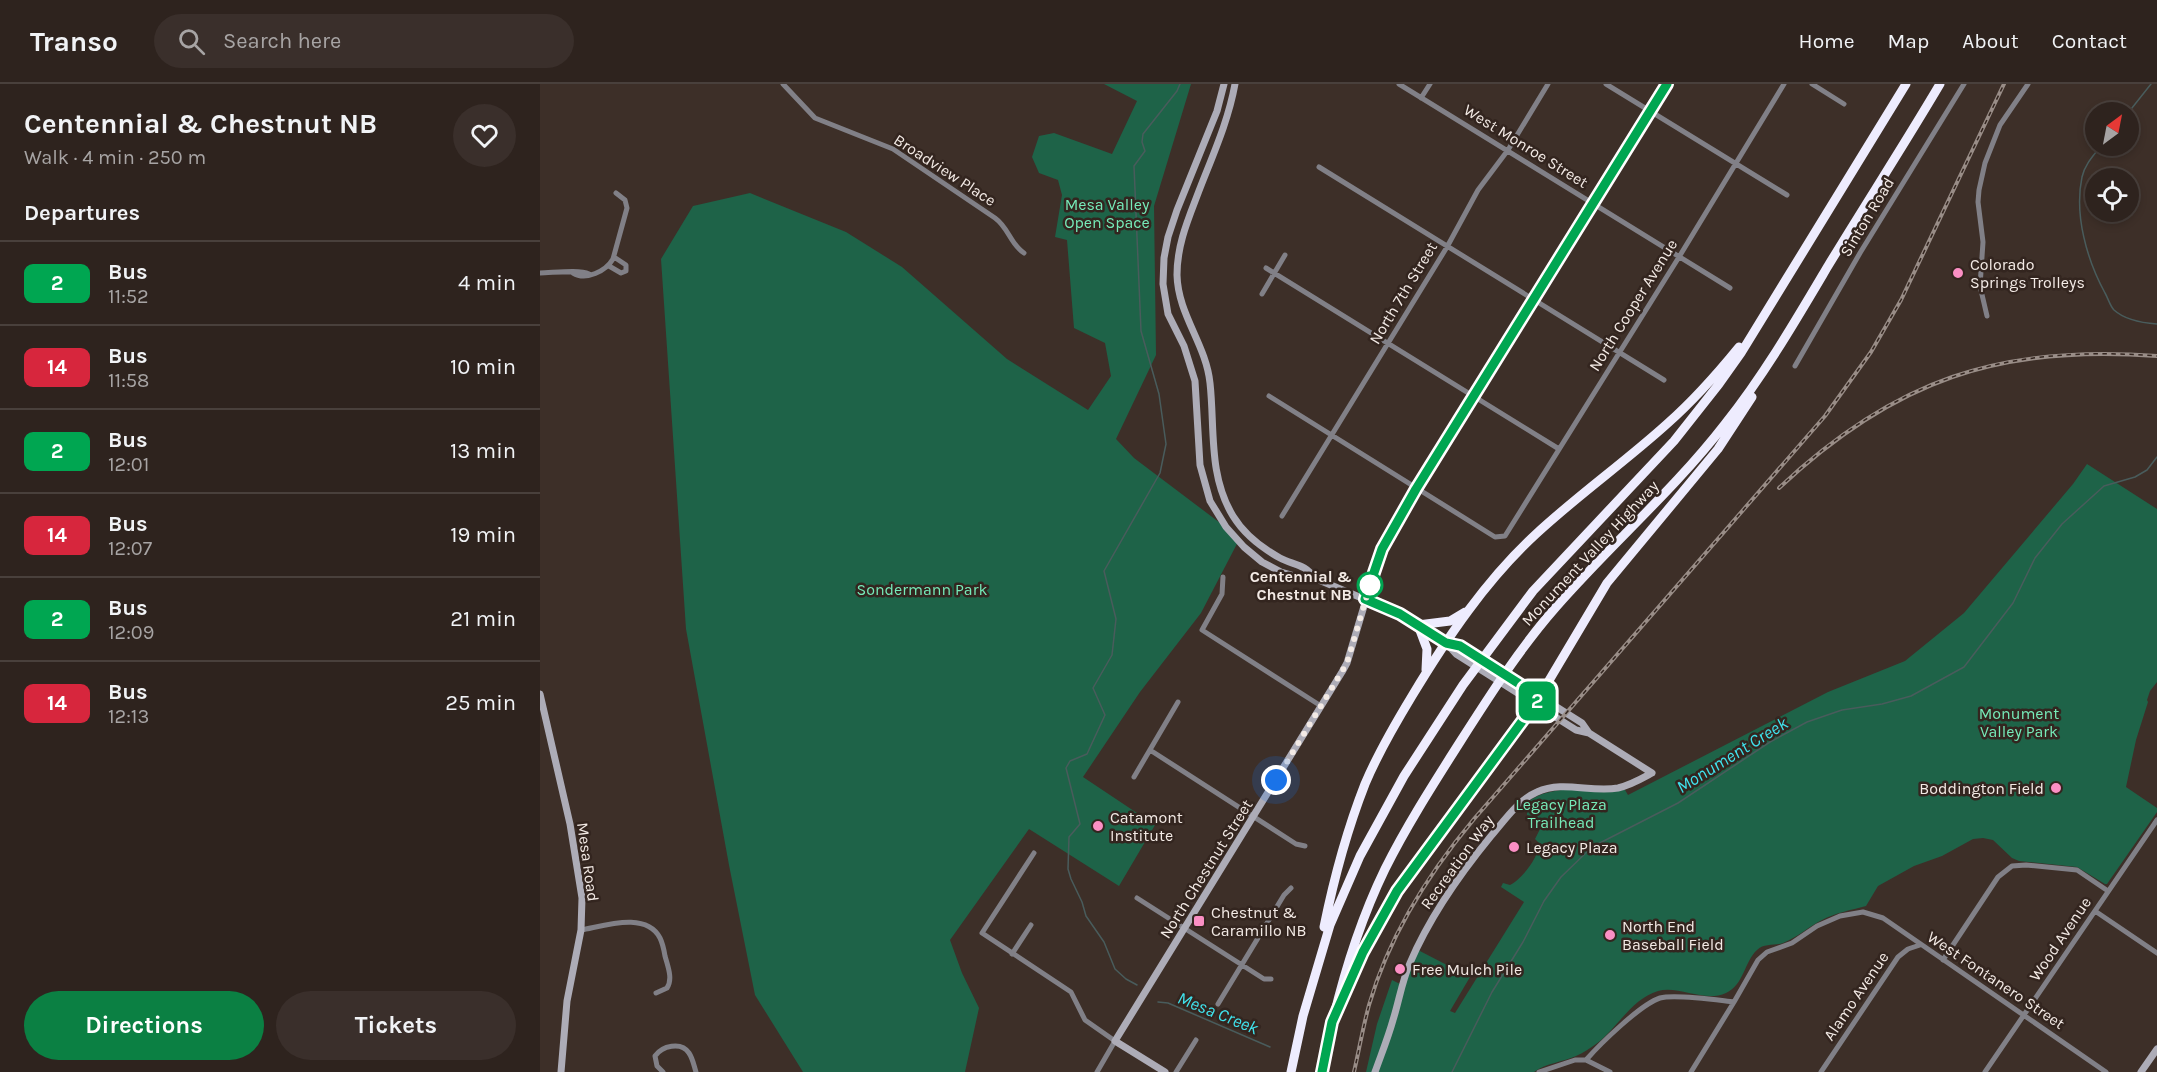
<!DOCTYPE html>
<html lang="en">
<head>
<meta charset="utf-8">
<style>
	:root { --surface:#2e231e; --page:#3a2f2b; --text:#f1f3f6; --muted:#a7a4a4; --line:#49403c; --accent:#0b8043 }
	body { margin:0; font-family:Karla,sans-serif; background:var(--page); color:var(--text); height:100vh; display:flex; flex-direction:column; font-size:22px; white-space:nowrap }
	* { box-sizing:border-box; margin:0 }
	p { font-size:20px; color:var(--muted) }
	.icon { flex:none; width:33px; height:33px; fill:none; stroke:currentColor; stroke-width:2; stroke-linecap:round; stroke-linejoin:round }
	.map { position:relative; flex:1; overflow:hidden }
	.side { display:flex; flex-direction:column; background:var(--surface); width:540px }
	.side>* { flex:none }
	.badge { padding:0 12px; border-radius:9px; font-size:21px; line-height:39px }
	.needle { width:39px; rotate:32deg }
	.tools { position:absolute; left:1545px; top:18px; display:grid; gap:12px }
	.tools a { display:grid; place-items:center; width:54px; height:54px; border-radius:50%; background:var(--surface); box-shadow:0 3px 9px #0003,0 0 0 2px var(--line); font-size:30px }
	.you { position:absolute; width:30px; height:30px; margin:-15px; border:4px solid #fff; border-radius:50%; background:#1a73e8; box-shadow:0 0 0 9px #1a73e833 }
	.map>.badge { position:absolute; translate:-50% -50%; box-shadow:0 0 0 3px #fff }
	h2 { padding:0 24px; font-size:22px; line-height:54px }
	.round { display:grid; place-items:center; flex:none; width:63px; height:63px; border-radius:32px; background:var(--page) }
	.summary { display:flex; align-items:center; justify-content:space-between; height:102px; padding:0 24px }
	h1 { font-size:28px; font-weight:700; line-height:45px }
	.action { display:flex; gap:12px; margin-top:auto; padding:12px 24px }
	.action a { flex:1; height:69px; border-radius:36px; background:var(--accent); color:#fff; font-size:24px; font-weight:700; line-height:69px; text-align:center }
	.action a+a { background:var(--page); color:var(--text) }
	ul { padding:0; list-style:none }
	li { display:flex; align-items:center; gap:18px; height:84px; padding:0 24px; border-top:2px solid var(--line) }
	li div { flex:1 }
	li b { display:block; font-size:22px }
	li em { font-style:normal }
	li .badge { min-width:66px; font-weight:700; text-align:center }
	header { display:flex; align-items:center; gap:36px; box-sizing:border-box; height:84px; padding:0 30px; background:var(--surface); border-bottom:2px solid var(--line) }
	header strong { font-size:28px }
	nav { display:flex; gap:33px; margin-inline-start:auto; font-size:21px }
	.search { width:420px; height:54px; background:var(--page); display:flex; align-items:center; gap:15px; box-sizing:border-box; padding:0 21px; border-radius:33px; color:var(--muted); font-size:22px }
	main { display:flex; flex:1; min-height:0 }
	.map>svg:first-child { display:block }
	.green { fill:#1e6348 }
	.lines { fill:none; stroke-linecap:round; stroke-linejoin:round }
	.stream { stroke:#495c5c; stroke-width:1.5 }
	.street { stroke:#818087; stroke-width:5 }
	.secondary { stroke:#adacb7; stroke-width:7 }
	.highway { stroke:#eeecfe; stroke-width:9 }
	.rail-casing { stroke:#998d87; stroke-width:4 }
	.rail { stroke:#33251f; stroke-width:1.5; stroke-dasharray:4.5; stroke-linecap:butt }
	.line-casing { stroke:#fff; stroke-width:14 }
	.line { stroke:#00a651; stroke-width:9 }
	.walk { stroke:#f3eae5; stroke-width:6; stroke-dasharray:0 10.8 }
	.poi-dot { fill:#fb8fc4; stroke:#33251f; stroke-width:2 }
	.stop-dot { fill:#fff; stroke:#00a651; stroke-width:3 }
	.labels { text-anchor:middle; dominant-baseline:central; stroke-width:5; stroke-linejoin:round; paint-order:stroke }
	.street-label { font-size:16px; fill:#f3eae5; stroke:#33251f }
	.park-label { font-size:16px; fill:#76ebb9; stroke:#33251f }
	.poi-label { font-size:16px; fill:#f3eae5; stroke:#33251f; text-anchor:start }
	.stop-label { font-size:16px; font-weight:bold; fill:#f3eae5; stroke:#33251f; text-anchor:end }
	.water-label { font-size:18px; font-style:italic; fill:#40e2ec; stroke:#33251f }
</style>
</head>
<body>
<header>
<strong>Transo</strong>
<div class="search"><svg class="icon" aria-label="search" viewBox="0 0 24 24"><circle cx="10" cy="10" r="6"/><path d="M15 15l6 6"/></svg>Search here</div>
<nav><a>Home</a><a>Map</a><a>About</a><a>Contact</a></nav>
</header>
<main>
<section class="side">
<div class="summary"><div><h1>Centennial &amp; Chestnut NB</h1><p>Walk · 4 min · 250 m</p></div><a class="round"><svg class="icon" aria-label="heart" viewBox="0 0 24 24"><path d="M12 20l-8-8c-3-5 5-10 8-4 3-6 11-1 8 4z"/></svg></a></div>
<h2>Departures</h2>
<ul>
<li><span class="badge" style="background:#00a651;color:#fff">2</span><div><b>Bus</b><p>11:52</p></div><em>4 min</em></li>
<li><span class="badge" style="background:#d7263d;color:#fff">14</span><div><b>Bus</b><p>11:58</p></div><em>10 min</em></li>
<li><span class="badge" style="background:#00a651;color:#fff">2</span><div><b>Bus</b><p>12:01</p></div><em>13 min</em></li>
<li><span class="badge" style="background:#d7263d;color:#fff">14</span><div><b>Bus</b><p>12:07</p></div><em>19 min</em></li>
<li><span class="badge" style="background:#00a651;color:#fff">2</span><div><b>Bus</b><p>12:09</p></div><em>21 min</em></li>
<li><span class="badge" style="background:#d7263d;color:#fff">14</span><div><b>Bus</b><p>12:13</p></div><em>25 min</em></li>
</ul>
<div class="action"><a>Directions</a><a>Tickets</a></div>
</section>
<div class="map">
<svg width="1617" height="988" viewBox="0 0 1617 988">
	<rect width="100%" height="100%" fill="#3d2f28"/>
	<!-- green -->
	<path class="green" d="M 564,0 L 651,0 L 614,122 L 616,271 L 576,355 L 594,374 L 700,454 L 661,529 L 600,608 L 543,693 L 615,741 L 579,802 L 489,745 L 410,856 L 422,889 L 439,924 L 425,988 L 263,988 L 215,911 L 189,781 L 146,545 L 121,175 L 153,122 L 210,109 L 306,148 L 362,183 L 467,275 L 548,326 L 571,292 L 565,259 L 534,244 L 527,156 L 515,153 L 522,111 L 518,96 L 499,89 L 492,73 L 499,52 L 514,49 L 572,70 L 597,17 Z
		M 1547,380 L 1617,425 L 1617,598 L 1610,607 L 1607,616 L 1608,618 L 1596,656 L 1586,703 L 1617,724 L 1617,728 L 1567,800 L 1565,800 L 1537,783 L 1479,777 L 1472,774 L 1453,756 L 1443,754 L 1433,755 L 1402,772 L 1374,782 L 1338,802 L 1326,822 C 1311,826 1295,829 1282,836 C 1268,843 1258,853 1243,859 C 1234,862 1224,859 1217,866 C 1204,878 1204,901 1186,909 C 1164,919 1139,901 1118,907 C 1091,915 1077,945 1056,960 C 1050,964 1043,969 1036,972 C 1023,978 1006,979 994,988 L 826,988 L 837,940 L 852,896 L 864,902 L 878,866 L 930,893 L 910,927 L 915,929 L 984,818 L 961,803 L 963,799 L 970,801 C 982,795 1000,772 999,759 L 995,755 L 1000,745 L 997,734 L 994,735 L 987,731 L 987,728 L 977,727 C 982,723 986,718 992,715 C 1019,699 1055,708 1085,706 L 1088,711 L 1288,608 L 1365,577 L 1424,529 L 1533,400 Z"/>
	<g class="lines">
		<!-- stream -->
		<path class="stream" d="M 1588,29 L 1611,0
			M 1561,62 C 1554,71 1545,80 1542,93 C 1534,131 1547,176 1565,209 C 1568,214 1570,222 1574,226 C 1585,236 1603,239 1617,240
			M 597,901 L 586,895 L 575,885 L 564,858 L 546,832 L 542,818 L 531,795 L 528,785 L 529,753 L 540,740 L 526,684 L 530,677 L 547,670 L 565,631 L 553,604 L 572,571 L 576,535 L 564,487 L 620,389 L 626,360 L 619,310 L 601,247 L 594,82 L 605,67 L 602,58 L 603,50 L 637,7 L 640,0
			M 618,918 L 628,919 L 730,963
			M 912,988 L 952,908 L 983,858 L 1004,817 L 1021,793 L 1052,763 L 1138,719 L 1230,658 L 1267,638 L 1302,626 L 1342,620 L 1371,612 L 1424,583 L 1473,519 L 1495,474 L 1522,440 L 1564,402 L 1595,393 L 1607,386 L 1617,373"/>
		<!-- street -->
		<path class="street" d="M 243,0 L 275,34 L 353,65 L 455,134 C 469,144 470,160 484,169
			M 859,0 L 1190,204
			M 1066,0 L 1247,111
			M 1272,0 L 1304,20
			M 881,14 L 890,0
			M 779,83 L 1124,296
			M 69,182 L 81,189 L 86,187 L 86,181 L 74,173
			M 726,184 L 1019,365
			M 0,189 C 12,189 39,185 49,190
			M 33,189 C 46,197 66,187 73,175 L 87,124 L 85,116 L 76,109
			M 722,210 L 745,171
			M 1447,232 L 1440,202 L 1443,158 L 1438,118 L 1439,106 L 1445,79 L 1460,41 L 1488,0
			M 1255,282 L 1320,169 L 1424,0
			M 729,312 L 955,453 L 965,452 L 1139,173 L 1244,0
			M 742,432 L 907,163 L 938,106 L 968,66 L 1008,0
			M 683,493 L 682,510 L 662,546 L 781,622
			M 610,666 L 756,760 L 765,762
			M 594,693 L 638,618
			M 494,769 L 442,849 L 531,908 L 545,936 L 575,957 L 557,988
			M 597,814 L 724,895 L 731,895
			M 1555,827 L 1617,869
			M 41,846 C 64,842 106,827 120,854 C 123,860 124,866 125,872 C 128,883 133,895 127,904 L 116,909
			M 472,870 L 491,841
			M 1403,876 L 1458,793 L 1472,782 L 1486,781 L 1537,786 L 1568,807
			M 678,920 L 744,811 L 751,804
			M 1046,976 L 1070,988
			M 123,988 L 117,982 L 115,972 C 122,962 141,957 149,969 C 153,975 154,982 156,988
			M 636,988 L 656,956
			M 999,988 L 1035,976 L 1046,976 C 1060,960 1101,920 1120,914 C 1136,910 1176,916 1194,918 L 1218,876 L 1227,868 L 1252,859 L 1277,842 L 1300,832 L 1323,828 L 1343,834 L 1566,988
			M 1151,988 L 1194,918
			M 1281,988 L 1358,873 L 1368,865 L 1380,861
			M 1445,988 L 1617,736"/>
		<!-- secondary -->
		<path class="secondary" d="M 684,0 L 677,27 L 637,126 L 628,153 L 624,174 L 623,200 L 628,230 L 644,262 L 655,297 L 660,381 L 670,417 L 686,443 L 704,463 L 722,478 L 741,488 L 758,493 L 774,494 L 860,530 L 906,559 L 916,570 L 1036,646 L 1049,649 L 1112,689 C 1101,695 1091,701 1078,704 C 1051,709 1023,696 997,708 C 978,716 964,737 951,752 C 919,791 890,832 870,879 C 862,897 859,917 853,936 C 848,954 841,971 835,988
			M 695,0 C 688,39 671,75 657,112 C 647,138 637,162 637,191 C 638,231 666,260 670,299 C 675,344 668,391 693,432 C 704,450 722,464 740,474 C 753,481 766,480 774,494
			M 906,559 L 920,562 L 1042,639 L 1049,649
			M 0,610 L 30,740 L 42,814 L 41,846 L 27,917 L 21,988
			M 625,988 L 575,957 L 802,588 L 807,579 L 839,472 L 853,445 L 1127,0
			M 1601,988 L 1617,965"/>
		<!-- highway -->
		<path class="highway" d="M 886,586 L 887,565 L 878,541 L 910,537 L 925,528
			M 784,843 C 794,794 807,746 825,700 C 838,669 855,640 872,612 C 907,554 946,496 996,450 C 1038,411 1085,378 1128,339 C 1154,316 1177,290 1199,263
			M 806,906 L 823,868 L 857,807 L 995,620 L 1067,499 L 1178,365 L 1212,313
			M 751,988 L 763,932 L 790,841 L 820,772 L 864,692 L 923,601 L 993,507 L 1134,357 L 1179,300 L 1201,269 L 1366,0
			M 782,988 C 795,918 814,849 845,785 C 867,741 894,699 920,658 C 950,611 980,564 1016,523 C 1071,460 1134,406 1185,340 C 1224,291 1256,236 1288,182 C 1325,121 1364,61 1400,0"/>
		<!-- rail casing -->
		<g class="rail-casing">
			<path id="rail" d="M 1239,404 C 1354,296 1460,260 1617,272
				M 814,988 C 819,966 823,943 829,921 C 849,852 888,790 934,735 L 1285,332 L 1331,268 L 1361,216 L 1464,0"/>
		</g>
		<!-- rail -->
		<use href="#rail" class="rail"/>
	</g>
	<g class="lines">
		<!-- line casing -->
		<g class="line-casing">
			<path id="line" d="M 782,988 L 792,938 L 823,868 L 857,807 L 1000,613 L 920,562 L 906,559 L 860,530 L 825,515 L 842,465 L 876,405 L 1127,0"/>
		</g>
		<!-- line -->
		<use href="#line" class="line"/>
		<!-- walk -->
		<path class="walk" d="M 736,696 L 807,579 L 830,501"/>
	</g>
	<!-- markers -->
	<g class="poi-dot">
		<circle cx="1418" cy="189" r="6"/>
		<circle cx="1516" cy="704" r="6"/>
		<circle cx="558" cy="742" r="6"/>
		<circle cx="974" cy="763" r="6"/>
		<rect x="653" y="831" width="12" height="12" rx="3"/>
		<circle cx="1070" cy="851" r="6"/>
		<circle cx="860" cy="885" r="6"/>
	</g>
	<circle class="stop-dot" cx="830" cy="501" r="12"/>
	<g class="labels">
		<!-- street labels -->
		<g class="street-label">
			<text transform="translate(986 62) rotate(32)">West Monroe Street</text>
			<text transform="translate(405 86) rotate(33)">Broadview Place</text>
			<text transform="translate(1327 133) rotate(-59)">Sinton Road</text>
			<text transform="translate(863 209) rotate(-59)">North 7th Street</text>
			<text transform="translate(1093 221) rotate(-58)">North Cooper Avenue</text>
			<text transform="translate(1050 469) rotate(-47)">Monument Valley Highway</text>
			<text transform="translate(48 778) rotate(82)">Mesa Road</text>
			<text transform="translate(917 778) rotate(-54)">Recreation Way</text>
			<text transform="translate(666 785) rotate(-58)">North Chestnut Street</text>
			<text transform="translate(1520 855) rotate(-56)">Wood Avenue</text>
			<text transform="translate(1456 896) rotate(34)">West Fontanero Street</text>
			<text transform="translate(1316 912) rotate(-56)">Alamo Avenue</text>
		</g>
		<!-- park labels -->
		<g class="park-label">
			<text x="567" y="120">Mesa Valley<tspan x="567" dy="18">Open Space</tspan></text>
			<text x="382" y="505">Sondermann Park</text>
			<text x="1479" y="629">Monument<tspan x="1479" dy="18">Valley Park</tspan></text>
			<text x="1021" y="720">Legacy Plaza<tspan x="1021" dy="18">Trailhead</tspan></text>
		</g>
		<!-- poi labels -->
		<g class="poi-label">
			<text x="1430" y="180">Colorado<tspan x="1430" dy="18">Springs Trolleys</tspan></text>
			<text x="1504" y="704" text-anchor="end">Boddington Field</text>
			<text x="570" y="733">Catamont<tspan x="570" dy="18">Institute</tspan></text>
			<text x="986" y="763">Legacy Plaza</text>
			<text x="671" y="828">Chestnut &amp;<tspan x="671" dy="18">Caramillo NB</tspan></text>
			<text x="1082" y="842">North End<tspan x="1082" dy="18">Baseball Field</tspan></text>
			<text x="872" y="885">Free Mulch Pile</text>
		</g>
		<!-- stop labels -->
		<g class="stop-label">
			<text x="812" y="492">Centennial &amp;<tspan x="812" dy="18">Chestnut NB</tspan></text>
		</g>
		<!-- water labels -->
		<g class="water-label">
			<text transform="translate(1192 671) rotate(-32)">Monument Creek</text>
			<text transform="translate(678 929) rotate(22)">Mesa Creek</text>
		</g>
	</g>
</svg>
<div class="tools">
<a><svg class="needle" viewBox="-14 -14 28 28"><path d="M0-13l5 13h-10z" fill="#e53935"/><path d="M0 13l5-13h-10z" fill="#a7a4a4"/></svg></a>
<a><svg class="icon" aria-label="locate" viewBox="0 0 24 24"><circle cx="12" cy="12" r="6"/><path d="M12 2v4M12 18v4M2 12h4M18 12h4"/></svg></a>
</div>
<div class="you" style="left:736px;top:696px"></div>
<b class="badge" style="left:997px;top:617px;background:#00a651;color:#fff">2</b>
</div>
</main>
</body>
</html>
